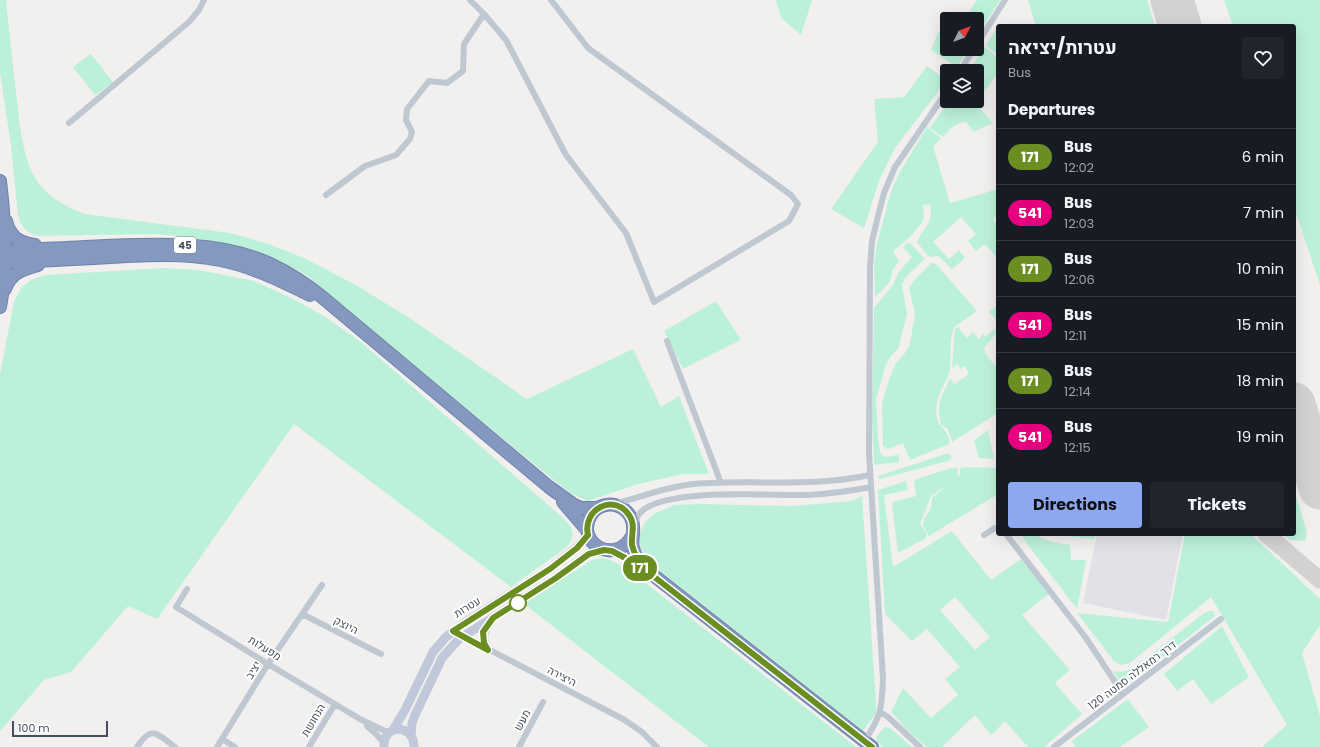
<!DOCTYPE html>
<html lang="en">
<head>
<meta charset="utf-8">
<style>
	:root { --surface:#171b24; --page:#20242c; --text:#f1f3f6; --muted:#9ea1a6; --line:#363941; --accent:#8da8f0 }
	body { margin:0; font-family:Poppins,Heebo,sans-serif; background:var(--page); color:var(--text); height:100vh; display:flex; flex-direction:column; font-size:15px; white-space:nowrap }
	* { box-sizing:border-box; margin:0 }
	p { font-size:13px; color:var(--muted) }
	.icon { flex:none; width:22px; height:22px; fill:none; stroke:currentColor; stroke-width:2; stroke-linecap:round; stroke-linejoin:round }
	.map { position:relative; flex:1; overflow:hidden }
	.drawer { position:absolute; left:996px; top:24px; width:300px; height:512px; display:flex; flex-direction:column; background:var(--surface); border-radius:4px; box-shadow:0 4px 16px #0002 }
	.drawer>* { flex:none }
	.badge { padding:0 8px; border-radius:13px; font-size:14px; line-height:26px }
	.needle { width:26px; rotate:48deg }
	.buttons { position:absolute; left:940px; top:12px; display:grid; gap:8px }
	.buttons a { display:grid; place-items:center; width:44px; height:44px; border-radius:4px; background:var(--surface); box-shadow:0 4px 16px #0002; font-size:20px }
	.scale { position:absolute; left:12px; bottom:10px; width:96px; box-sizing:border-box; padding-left:4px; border:2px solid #464f5d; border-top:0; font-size:11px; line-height:14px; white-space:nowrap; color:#464f5d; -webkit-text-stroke:3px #fff; paint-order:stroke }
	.map>.badge { position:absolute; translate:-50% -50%; box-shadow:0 0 0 2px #fff }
	h2 { padding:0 12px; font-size:15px; line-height:36px }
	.round { display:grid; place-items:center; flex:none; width:42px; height:42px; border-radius:4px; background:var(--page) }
	.summary { display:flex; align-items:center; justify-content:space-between; height:68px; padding:0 12px }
	h1 { font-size:19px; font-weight:700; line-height:30px }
	.button { display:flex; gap:8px; margin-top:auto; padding:8px 12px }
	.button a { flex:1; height:46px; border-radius:4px; background:var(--accent); color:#111; font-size:16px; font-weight:700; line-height:46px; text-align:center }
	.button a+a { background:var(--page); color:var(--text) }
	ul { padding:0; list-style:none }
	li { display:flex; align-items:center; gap:12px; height:56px; padding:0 12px; border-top:1px solid var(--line) }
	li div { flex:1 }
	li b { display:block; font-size:15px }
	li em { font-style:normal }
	li .badge { min-width:44px; font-weight:700; text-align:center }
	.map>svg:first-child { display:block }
	.airport { fill:#e1e2e7 }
	.green { fill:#bcf1d9; fill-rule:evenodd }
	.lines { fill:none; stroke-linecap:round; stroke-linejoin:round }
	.taxiway { stroke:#d2d1d4; stroke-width:17 }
	.runway { stroke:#d2d1d4; stroke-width:43 }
	.highway-casing { stroke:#7083ab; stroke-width:14 }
	.street { stroke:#bfc7d1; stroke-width:6 }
	.secondary { stroke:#c1c8d9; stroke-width:9 }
	.highway { stroke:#8598c0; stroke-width:12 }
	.line-casing { stroke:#fff; stroke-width:9 }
	.line { stroke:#6b8e23; stroke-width:6 }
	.stop-dot { fill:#fff; stroke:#6b8e23; stroke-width:2 }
	.labels { text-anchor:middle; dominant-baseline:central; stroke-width:4; stroke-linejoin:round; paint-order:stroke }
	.shield { fill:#fff; stroke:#7e848e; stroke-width:1 }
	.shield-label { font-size:10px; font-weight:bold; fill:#464f5d }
	.street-label { font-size:11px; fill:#464f5d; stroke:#fff }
</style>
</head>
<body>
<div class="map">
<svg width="1320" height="747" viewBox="0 0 1320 747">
	<rect width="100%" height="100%" fill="#f2efef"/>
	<!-- airport -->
	<path class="airport" d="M 1097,534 L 1183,534 L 1166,620 L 1083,603 Z"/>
	<!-- green -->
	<path class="green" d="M 0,0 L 6,0 C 9,28 12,57 15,85 C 19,113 21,160 38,182 C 50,199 67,207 85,214 L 230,233 L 269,244 L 304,258 L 356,285 L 411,319 L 527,399 L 633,349 L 661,407 L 679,396 L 709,474 L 682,474 L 635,485 L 588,501 L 570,493 L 362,324 L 308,276 L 280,261 L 250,250 L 188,237 L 156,234 L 36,236 C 25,231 22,227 18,216 L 11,145 L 0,73 Z
		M 776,0 L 812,0 L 801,35 L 781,18 Z
		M 977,0 L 1000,0 L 977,36 L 977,19 L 965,19 Z
		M 1028,0 L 1147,0 L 1155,26 L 1036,26 Z
		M 1224,0 L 1320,0 L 1320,285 L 1294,207 L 1294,26 L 1233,26 Z
		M 998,26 L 998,55 L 986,45 Z
		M 947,32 L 947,49 L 968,49 L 957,67 L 931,50 L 938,33 Z
		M 984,46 L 998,58 L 998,73 L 981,96 L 977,92 L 977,71 L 970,71 Z
		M 91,54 L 113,82 L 95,95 L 73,67 Z
		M 927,66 L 947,80 L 895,148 L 879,181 L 864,228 L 831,209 L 878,142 L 874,99 L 904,97 Z
		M 949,101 L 973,101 L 993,123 L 974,132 L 966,122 C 956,122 949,130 943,137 L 930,128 Z
		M 927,127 L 941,138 L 933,146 L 950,203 L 998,189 L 998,214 L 993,219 L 998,225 L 998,259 L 985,244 L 976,251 L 968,241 L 976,234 L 961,217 L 933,242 L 949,259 L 959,250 L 965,258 L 952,269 L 938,256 L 929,257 L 917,242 C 924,226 934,223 930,204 L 923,205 L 924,218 L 921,224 L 910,237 L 893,251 L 899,261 L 892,271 C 893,282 882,290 875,297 L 874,264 L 877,244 L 891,191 L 900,172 Z
		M 909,242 L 925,259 L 906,277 L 902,284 L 907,314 L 898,349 L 891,356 L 886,364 L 876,399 L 878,438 L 880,452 L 884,457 L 899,455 L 899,462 L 875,465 L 874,463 L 872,417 L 874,308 L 893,285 L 898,273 L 912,257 L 903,247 Z
		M 931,263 L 936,264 L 977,311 L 954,327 C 953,332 951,338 951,343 C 950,351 951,359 950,368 C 947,386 933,396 937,418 C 939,429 951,431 949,444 L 910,460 L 903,443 L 888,449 L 883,446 L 882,403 L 890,377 L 896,363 L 905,353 L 910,344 L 915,313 L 909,288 L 916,278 Z
		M 164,268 L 199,270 L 254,281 L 293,299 L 324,316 L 361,342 L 563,518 C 573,529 576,532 568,546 L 511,587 L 294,424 L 157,619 L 128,606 L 71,672 L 44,680 L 0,731 L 0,374 L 14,302 L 22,287 L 31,280 L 45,275 Z
		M 716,301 L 741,340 L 683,369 L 664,331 Z
		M 998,305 L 998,322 L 989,312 Z
		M 958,327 L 967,338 L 973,332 L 979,339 L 983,334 L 985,337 L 995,329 L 997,332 L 984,348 C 986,357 992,362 998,368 L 998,413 L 952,442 L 948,429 L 941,425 C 936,402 941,399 950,378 L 954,384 L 969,374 L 965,366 L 960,369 L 958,364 L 952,368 L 955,329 Z
		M 988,430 L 994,459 L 979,458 L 974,440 Z
		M 945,454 L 950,454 L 952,458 L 948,461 L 879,479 L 878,476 L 881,475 Z
		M 968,467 L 998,468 L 998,494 L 929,536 L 923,526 L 924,519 L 931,508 L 932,498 L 949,484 L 931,496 L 920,524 L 927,534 L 926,538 L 898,553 L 892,503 L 896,501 L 916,496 L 914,480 L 951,468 L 958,468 L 957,477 L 960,474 L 960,468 Z
		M 906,481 L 908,490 L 884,495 L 893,567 L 952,531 L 991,580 L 1021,559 L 1050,593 L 1022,615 L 1070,670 L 1055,683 L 1082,714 L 1044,747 L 1028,747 L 1005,721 L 991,735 L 975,715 L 942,747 L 927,747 L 912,735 L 891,712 L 903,688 L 931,718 L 958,695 L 945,679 L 960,667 L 927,629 L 912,641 L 885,614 L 878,490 ZM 955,597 L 990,637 L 975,650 L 940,610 Z
		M 1294,490 L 1307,532 L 1305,541 L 1290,540 L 1283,534 L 1294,534 Z
		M 862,496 L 876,703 L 876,713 L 863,731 L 660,571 L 641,549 L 639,536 L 645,522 L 654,514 L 674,505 L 701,504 L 792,506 L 852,501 Z
		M 1022,534 L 1035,534 C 1045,542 1058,543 1070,545 L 1071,560 L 1086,560 L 1077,609 L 1025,541 Z
		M 1050,534 L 1095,534 L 1094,539 Z
		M 1185,534 L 1251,534 L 1320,599 L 1320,625 L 1302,653 L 1320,716 L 1320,747 L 1262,747 L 1287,725 L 1211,597 L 1130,663 L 1121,665 L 1114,661 L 1077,613 L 1168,622 Z
		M 602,558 L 610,560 L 625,567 L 856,747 L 709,747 L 524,604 L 592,560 Z
		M 1210,611 L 1213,611 L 1215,616 L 1153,665 L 1123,687 L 1113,671 C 1121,673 1127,671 1135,667 L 1204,613 Z
		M 1222,626 L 1249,677 L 1211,704 L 1193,679 L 1177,691 L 1164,674 Z
		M 1128,699 L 1149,727 L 1120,747 L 1075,747 L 1072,741 Z
		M 885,727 L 890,728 L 912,747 L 884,747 L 877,742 L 876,737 Z"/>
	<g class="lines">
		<!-- taxiway -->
		<path class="taxiway" d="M 1266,534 L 1320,580"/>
		<!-- runway -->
		<path class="runway" d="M 1172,0 L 1180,26
			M 1294,404 L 1320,488"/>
		<!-- highway casing -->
		<g class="highway-casing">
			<path id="highway" d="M 0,181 C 5,222 8,266 0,307
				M 6,221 C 10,237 19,243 35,245
				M 0,252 L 5,251 C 38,249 72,248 105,246 C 161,244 219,241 270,264 C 289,273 306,284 322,297 L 549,487 L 574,505 L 581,508 L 597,508
				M 0,261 L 5,262 C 40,261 76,259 111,257 C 147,255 184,253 220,260 C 252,266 281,281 310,295
				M 5,289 C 11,272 22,270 38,265
				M 563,502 L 587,530
				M 632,536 C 615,567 574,542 591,515 C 594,510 599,506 606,505 C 619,502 633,513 633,527 C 634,534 631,541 633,548 C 635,557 642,565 648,571 L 872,747"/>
		</g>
		<!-- street -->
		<path class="street" d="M 484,14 L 506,40 L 566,155 L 626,233 L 654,302 L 789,221 L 798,204 L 791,195 L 588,48 L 551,0
			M 977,44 L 1005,0
			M 960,71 L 974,49
			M 69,123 L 189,22 L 199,10 L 204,0
			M 326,195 L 365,166 L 396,155 L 410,139 L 412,132 L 406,120 L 407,109 L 429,81 L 447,83 L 463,71 L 464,44 L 484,14 L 470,0
			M 667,341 L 721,483
			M 617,503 C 643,497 667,486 694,484 C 754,479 810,488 870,475
			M 635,524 C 636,521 637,516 640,513 C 662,487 772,496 807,495 C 829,494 850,491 871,487
			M 1006,534 L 1086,638 L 1123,694
			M 984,535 L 995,528 L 998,528
			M 187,589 L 176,607 L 268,664 L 360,719 L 389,733
			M 302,614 L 381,654
			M 461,635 L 623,719 L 642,732 L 657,747
			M 880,712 L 888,717 L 920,747
			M 367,726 L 377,735 L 383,742
			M 222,739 L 235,747
			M 864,741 C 881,718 882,707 883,679 L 869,453 L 870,268 L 872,241 L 878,216 L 884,193 L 895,167 L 947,91
			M 137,747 C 152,724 157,734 175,747
			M 217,747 L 268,664 L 322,585
			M 309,747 L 335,704
			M 519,747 L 543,702
			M 1054,747 L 1221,619"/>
		<!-- secondary -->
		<path class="secondary" d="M 488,650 C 482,640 482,632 490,622
			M 393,730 L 405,710 L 433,652 L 446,637 L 464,623 L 550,569 L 577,547 L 588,535
			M 411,736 L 412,723 L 415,715 L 442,658 L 459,639 L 556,578 L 589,554 L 604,550
			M 384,747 C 382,724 414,723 414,747"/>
		<!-- highway -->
		<use href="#highway" class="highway"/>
	</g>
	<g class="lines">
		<!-- line casing -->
		<g class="line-casing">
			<path id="line" d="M 648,571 C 641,564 634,555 632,545 C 631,534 636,524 629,515 C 614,493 582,509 588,535 L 577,548 L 550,569 L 453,631 L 488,650 L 484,643 L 483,632 L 493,618 L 556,578 L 589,554 L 604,550 L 612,551 L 631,561 L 657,579 L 872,747"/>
		</g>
		<!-- line -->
		<use href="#line" class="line"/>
	</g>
	<!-- markers -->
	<circle class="stop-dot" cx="518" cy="603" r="8"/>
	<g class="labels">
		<!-- shield labels -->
		<rect class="shield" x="174" y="237" width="22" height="16" rx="3"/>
		<g class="shield-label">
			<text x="185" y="245">45</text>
		</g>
		<!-- street labels -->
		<g class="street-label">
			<text transform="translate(467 607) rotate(-32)">עטרות</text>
			<text transform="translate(346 625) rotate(27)">היוצק</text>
			<text transform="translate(265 648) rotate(32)">מפעלות</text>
			<text transform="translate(253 670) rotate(-58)">יציב</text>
			<text transform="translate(1132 675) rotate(-37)">דרך רמאללה סמטה 120</text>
			<text transform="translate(562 676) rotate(27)">היצירה</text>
			<text transform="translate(313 720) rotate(-59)">הנחושת</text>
			<text transform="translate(522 720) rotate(-62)">מעש</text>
		</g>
	</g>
</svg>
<div class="buttons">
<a><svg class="needle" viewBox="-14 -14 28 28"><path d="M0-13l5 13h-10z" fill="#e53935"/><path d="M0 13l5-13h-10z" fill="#9ea1a6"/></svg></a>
<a><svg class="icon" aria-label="layers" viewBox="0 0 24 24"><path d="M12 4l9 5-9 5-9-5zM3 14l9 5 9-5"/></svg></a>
</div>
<div class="scale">100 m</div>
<b class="badge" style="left:640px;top:568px;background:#6b8e23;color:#fff">171</b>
<section class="drawer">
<div class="summary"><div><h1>עטרות/יציאה</h1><p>Bus</p></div><a class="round"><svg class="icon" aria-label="heart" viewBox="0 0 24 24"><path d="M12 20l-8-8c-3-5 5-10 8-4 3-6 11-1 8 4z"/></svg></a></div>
<h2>Departures</h2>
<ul>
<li><span class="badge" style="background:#6b8e23;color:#fff">171</span><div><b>Bus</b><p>12:02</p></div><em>6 min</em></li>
<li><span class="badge" style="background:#e6007e;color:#fff">541</span><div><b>Bus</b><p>12:03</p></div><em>7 min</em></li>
<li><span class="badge" style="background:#6b8e23;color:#fff">171</span><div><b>Bus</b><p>12:06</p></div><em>10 min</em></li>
<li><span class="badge" style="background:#e6007e;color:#fff">541</span><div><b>Bus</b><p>12:11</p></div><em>15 min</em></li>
<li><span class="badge" style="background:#6b8e23;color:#fff">171</span><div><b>Bus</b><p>12:14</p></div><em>18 min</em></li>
<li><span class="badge" style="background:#e6007e;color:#fff">541</span><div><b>Bus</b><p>12:15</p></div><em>19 min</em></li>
</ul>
<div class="button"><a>Directions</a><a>Tickets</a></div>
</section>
</div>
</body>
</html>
